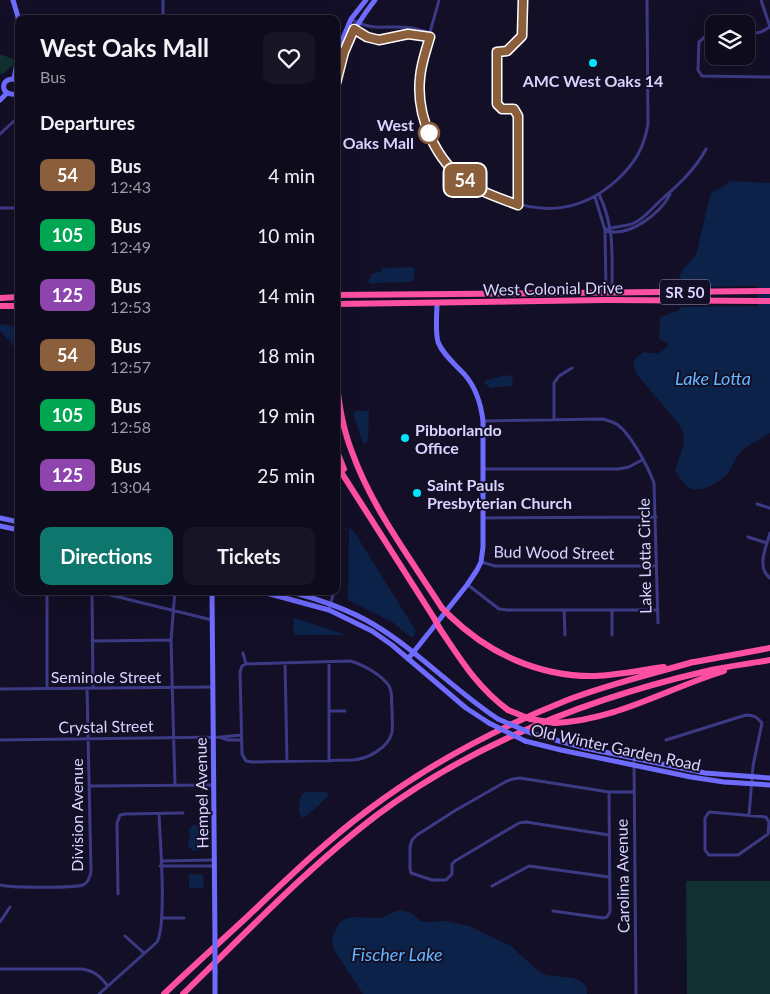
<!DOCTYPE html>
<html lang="en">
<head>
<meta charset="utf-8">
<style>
	:root { --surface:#0e0b1c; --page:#171425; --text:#f1f3f6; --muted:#9b9ba3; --line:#2e2b3b; --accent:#0f766e }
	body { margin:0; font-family:Lato,sans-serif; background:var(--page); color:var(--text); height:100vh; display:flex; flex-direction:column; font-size:19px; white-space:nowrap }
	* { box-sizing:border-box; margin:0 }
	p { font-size:16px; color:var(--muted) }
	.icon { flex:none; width:28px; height:28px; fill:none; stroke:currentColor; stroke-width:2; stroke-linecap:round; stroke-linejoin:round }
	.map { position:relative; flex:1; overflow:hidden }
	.panel { position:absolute; left:15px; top:15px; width:325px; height:580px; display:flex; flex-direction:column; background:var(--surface); border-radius:10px; box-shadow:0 5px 20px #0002,0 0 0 1px var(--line) }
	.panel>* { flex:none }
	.badge { padding:0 10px; border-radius:8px; font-size:18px; line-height:32px }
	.buttons { position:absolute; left:705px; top:15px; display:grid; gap:10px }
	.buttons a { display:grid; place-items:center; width:50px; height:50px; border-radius:10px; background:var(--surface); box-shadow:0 5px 20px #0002,0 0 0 1px var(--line); font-size:25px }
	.map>.badge { position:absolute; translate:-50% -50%; box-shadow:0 0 0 2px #fff }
	h2 { padding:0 25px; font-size:19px; line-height:45px }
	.round { display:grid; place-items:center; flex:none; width:52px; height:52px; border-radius:10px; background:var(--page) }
	.headline { display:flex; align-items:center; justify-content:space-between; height:85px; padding:0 25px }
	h1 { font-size:24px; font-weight:700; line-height:38px }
	.cta { display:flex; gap:10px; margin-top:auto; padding:10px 25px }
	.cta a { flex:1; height:58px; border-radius:10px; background:var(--accent); color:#fff; font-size:20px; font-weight:700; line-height:58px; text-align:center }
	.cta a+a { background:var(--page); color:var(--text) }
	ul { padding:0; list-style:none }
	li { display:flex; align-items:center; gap:15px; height:60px; padding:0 25px }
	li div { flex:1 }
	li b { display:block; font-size:19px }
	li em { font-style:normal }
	li .badge { min-width:55px; font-weight:700; text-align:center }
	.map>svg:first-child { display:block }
	.green { fill:#12302f }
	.water { fill:#0c2248 }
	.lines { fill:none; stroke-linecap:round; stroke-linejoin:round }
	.street { stroke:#3d3a85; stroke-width:3 }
	.secondary { stroke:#6f6bff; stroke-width:5 }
	.highway { stroke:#ff4fa3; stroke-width:6 }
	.secondary-bridge { stroke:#6f6bff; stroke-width:5 }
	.highway-bridge { stroke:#ff4fa3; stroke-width:6 }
	.line-casing { stroke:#fff; stroke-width:11 }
	.line { stroke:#8b5e3c; stroke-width:8 }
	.poi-dot { fill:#00e5ff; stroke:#130f26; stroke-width:2 }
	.stop-dot { fill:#fff; stroke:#8b5e3c; stroke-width:2.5 }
	.labels { text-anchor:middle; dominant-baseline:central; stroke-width:4; stroke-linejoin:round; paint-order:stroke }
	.shield { fill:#130f26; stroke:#9e99be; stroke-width:1 }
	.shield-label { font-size:15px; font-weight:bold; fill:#d9d4ff }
	.poi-label { font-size:16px; font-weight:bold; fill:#d9d4ff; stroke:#130f26; text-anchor:start }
	.stop-label { font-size:16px; font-weight:bold; fill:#d9d4ff; stroke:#130f26; text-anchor:end }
	.street-label { font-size:16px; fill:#d9d4ff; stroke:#130f26 }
	.water-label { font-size:18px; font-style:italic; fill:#62b6ff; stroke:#130f26 }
</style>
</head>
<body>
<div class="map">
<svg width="770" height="994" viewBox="0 0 770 994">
	<rect width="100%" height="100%" fill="#130f26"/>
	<!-- green -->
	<path class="green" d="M 0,54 L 16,60 L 19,66 L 13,65 L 4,73 L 0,74 Z
		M 686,881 L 770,881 L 770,994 L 687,994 Z"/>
	<!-- water -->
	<path class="water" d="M 731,181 L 770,183 L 770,433 C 761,439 751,443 743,450 C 735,456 734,465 728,473 C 721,482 698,496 687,486 C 682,482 678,475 675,470 L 684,444 L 683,432 L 678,423 L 639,377 C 631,365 631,360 644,352 C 654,354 663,355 668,344 L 659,339 L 660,317 L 677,311 L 681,307 L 758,306 L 757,286 L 692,287 L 685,286 L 686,282 L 679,277 L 684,268 L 696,255 L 710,196 L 712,193 Z
		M 412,267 L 415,269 L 414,281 C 400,284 385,281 371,284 L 368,282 L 372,274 L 380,272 L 383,268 Z
		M 0,324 L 19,327 L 19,355 L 10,341 L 0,331 Z
		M 508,375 L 512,377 L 513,384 L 511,386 L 491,388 L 484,383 L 486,380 Z
		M 356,411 L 369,411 L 368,439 L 366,444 L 363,443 L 353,414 Z
		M 349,528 L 353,530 L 416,631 L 414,636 L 411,637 L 392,622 L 348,600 Z
		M 294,618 L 344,634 L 345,635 L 295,635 L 293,629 Z
		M 305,792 L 327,792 L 329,795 L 319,805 L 303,818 L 299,813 C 299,805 298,797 305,792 Z
		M 193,825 L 202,826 L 202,850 L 194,851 L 188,846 L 190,833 L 188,830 Z
		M 190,874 L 203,875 L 204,888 L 189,888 L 189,876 Z
		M 399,910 L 409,912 L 421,921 L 427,922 L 445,921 L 469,926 L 511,946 L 537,970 L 546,975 L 573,978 L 581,981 L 587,988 L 587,994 L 363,994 L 334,950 L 332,938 L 339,923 L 344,919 L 353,917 L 381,918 Z"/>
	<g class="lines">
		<!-- street -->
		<path class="street" d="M 163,0 L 163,19
			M 439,0 C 432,28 418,65 420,92 C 421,121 433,151 453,171 C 463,181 476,187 488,193 C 536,215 578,216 618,179 C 635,163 644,148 648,124 L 647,0
			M 761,0 L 770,27
			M 351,19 C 375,33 387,24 411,28 C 417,29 424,31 430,33
			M 348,26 L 367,37 L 379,40 L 408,34 L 430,37
			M 746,35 L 761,32 L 770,27
			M 714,36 L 706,36 L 699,42 L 698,70 L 702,76 L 770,77
			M 0,134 L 15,120 L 19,119
			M 599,194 C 615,228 612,256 612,292
			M 595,197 L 605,230 L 606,292
			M 0,208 L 19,208
			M 605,230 C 614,226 625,227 634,223 C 645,218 652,208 661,200 C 678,185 695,170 706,149
			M 605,230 C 627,239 661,214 670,194
			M 554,420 L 554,383 L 559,376 L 572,368
			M 483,421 L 603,419 C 609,421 614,422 618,425 C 632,436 648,467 654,483 L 658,623
			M 483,469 L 618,469 L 629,467 L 642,460
			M 757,504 L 770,508
			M 483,518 L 656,517
			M 770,533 C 766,548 756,567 770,578
			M 748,537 L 767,543
			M 481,562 L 495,566 L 656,566
			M 468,585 L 499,609 L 507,610 L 657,610
			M 47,591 L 47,688
			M 92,591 L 93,688
			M 94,591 L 212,620
			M 175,591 L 171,640 L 175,786
			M 329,610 L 333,595
			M 564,610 L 565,635
			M 612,635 L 612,610
			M 92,641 L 171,640
			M 243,653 L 246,664
			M 350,661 C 362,664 382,675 389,686 C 393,693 391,701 392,709 C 392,716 393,725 392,732 C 389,748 367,759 353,760 L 252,762 L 246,761 L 242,754 L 240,672 L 242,666 L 246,664 Z
			M 329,662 L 329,761
			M 285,663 L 287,761
			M 0,689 L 212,687
			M 329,711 L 345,711
			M 222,738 L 228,740 L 241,740
			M 0,740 L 221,737 L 241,735
			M 666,740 L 746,715 C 754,715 757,717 762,723 L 753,766 L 749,815
			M 634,759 L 636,994
			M 89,786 L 213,785
			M 709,812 L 766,817 L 769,822 L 768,834 L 738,855 L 709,855 L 705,850 L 705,818 Z
			M 609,835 L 526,822 L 519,823 L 455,861 L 452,864 L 452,874 L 446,880 L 432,880 L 411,873 L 410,869 L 410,847 L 412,840 L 417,835 L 456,810 L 507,781 L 513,779 L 520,778 L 609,792 L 633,792
			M 161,861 L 214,860
			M 160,866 L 214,866
			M 0,885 C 9,888 74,888 83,885 C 88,883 90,877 91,872 L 87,688
			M 492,886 L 529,866 L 609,877
			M 118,894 L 117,823 L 120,815 L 125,814 L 183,813
			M 553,911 L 603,918 L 607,917 L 610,912 L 609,792
			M 162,918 L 184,918
			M 0,922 L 10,907
			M 125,936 L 144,953
			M 0,969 L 82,969 C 94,971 99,975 107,985
			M 99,994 L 157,942 C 167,924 160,839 159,814"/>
		<!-- secondary -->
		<path class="secondary" d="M 13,0 L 18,17 L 19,27
			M 336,55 L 351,19 L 366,0
			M 14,79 L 19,51
			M 19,83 L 14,79 C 0,78 0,96 15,94 L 19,90
			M 336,84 C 342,50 354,27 375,0
			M 0,100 L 7,93
			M 0,518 L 19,522
			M 0,526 L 19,530
			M 212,591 L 215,940
			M 259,591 L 329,610 L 372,631 L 392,645 L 466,708 L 489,723
			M 288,591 C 318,599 346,608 373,624 C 417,650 455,691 498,719
			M 408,659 L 467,585 L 477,570 L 481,562 L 483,547 L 483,421 C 481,404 476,388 465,375 C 456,365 443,355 438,342 C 435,330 437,315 437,303
			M 533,734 L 585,748 L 705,773 L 770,778
			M 525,741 L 561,750 L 691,777 L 724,782 L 770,785
			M 215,971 L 215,994"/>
		<!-- highway -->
		<path class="highway" d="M 336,295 L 770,291
			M 0,298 L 19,297
			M 336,304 L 606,300 L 770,301
			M 0,306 L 19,306
			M 336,373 C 338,400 342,427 352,452 C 372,508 410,558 442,608
			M 336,449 L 344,469
			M 336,464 L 434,618
			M 450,616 C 489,654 540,677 595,676 C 618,675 641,670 664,667
			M 440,629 C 461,660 477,687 508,710
			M 689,663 L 770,648
			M 555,723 C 617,720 666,689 724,671
			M 164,994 C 191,968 219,943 247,917 C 286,880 325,842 368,810 C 429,764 499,727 570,699 C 609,684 652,674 693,662
			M 183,994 C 246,933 307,868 377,815 C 474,743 590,698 707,671 C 727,666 749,664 770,660"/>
		<!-- secondary-bridge -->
		<path class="secondary-bridge" d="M 498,719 L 533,734
			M 489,723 L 525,741
			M 215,940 L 215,971"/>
		<!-- highway-bridge -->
		<path class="highway-bridge" d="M 442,608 L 450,616
			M 434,618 L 440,629
			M 508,710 L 530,719 L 555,723"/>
	</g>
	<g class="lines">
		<!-- line casing -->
		<g class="line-casing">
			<path id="line" d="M 336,83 L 344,52 L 354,29 L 367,37 L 379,40 L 408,34 L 430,37 C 426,50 421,64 420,78 C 416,117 436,162 469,184 C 483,193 502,199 518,205 L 518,116 L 514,109 L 502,109 L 497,104 L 497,52 L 507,51 L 522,36 L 523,0"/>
		</g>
		<!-- line -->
		<use href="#line" class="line"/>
	</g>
	<!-- markers -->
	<g class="poi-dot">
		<circle cx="593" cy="63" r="5"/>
		<circle cx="405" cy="438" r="5"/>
		<circle cx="417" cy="493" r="5"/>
	</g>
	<circle class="stop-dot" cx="429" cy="133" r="10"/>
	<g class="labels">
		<!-- shield labels -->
		<rect class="shield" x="660" y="279.5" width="50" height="25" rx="4"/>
		<g class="shield-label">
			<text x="685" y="292">SR 50</text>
		</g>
		<!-- poi labels -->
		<g class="poi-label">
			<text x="593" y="80" text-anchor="middle">AMC West Oaks 14</text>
			<text x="415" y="429">Pibborlando<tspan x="415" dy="18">Office</tspan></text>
			<text x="427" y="484">Saint Pauls<tspan x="427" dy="18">Presbyterian Church</tspan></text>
		</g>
		<!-- stop labels -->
		<g class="stop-label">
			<text x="414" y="124">West<tspan x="414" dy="18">Oaks Mall</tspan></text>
		</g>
		<!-- street labels -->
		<g class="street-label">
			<text transform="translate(553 288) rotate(-1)">West Colonial Drive</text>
			<text transform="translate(554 552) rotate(1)">Bud Wood Street</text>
			<text transform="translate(644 556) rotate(-91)">Lake Lotta Circle</text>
			<text x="106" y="676">Seminole Street</text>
			<text transform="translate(106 726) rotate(-1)">Crystal Street</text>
			<text transform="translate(616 747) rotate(12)">Old Winter Garden Road</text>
			<text transform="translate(201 793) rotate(-91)">Hempel Avenue</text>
			<text transform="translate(76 815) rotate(-90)">Division Avenue</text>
			<text transform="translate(622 876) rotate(-91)">Carolina Avenue</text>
		</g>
		<!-- water labels -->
		<g class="water-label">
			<text x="713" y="378">Lake Lotta</text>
			<text x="397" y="954">Fischer Lake</text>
		</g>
	</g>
</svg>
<div class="buttons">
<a><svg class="icon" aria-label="layers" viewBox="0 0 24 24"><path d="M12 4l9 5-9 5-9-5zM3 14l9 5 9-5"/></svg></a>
</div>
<b class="badge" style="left:465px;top:180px;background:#8b5e3c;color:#fff">54</b>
<section class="panel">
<div class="headline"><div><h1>West Oaks Mall</h1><p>Bus</p></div><a class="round"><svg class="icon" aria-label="heart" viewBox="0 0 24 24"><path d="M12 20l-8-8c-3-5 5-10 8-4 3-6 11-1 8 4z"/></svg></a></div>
<h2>Departures</h2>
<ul>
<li><span class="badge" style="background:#8b5e3c;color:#fff">54</span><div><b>Bus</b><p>12:43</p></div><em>4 min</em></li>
<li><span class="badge" style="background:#00a651;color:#fff">105</span><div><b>Bus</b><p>12:49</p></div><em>10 min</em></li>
<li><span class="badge" style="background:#8e44ad;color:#fff">125</span><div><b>Bus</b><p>12:53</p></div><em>14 min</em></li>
<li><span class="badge" style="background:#8b5e3c;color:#fff">54</span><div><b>Bus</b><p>12:57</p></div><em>18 min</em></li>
<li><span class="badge" style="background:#00a651;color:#fff">105</span><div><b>Bus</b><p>12:58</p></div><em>19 min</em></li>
<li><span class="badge" style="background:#8e44ad;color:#fff">125</span><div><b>Bus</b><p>13:04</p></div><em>25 min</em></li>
</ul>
<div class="cta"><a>Directions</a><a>Tickets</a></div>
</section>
</div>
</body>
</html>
